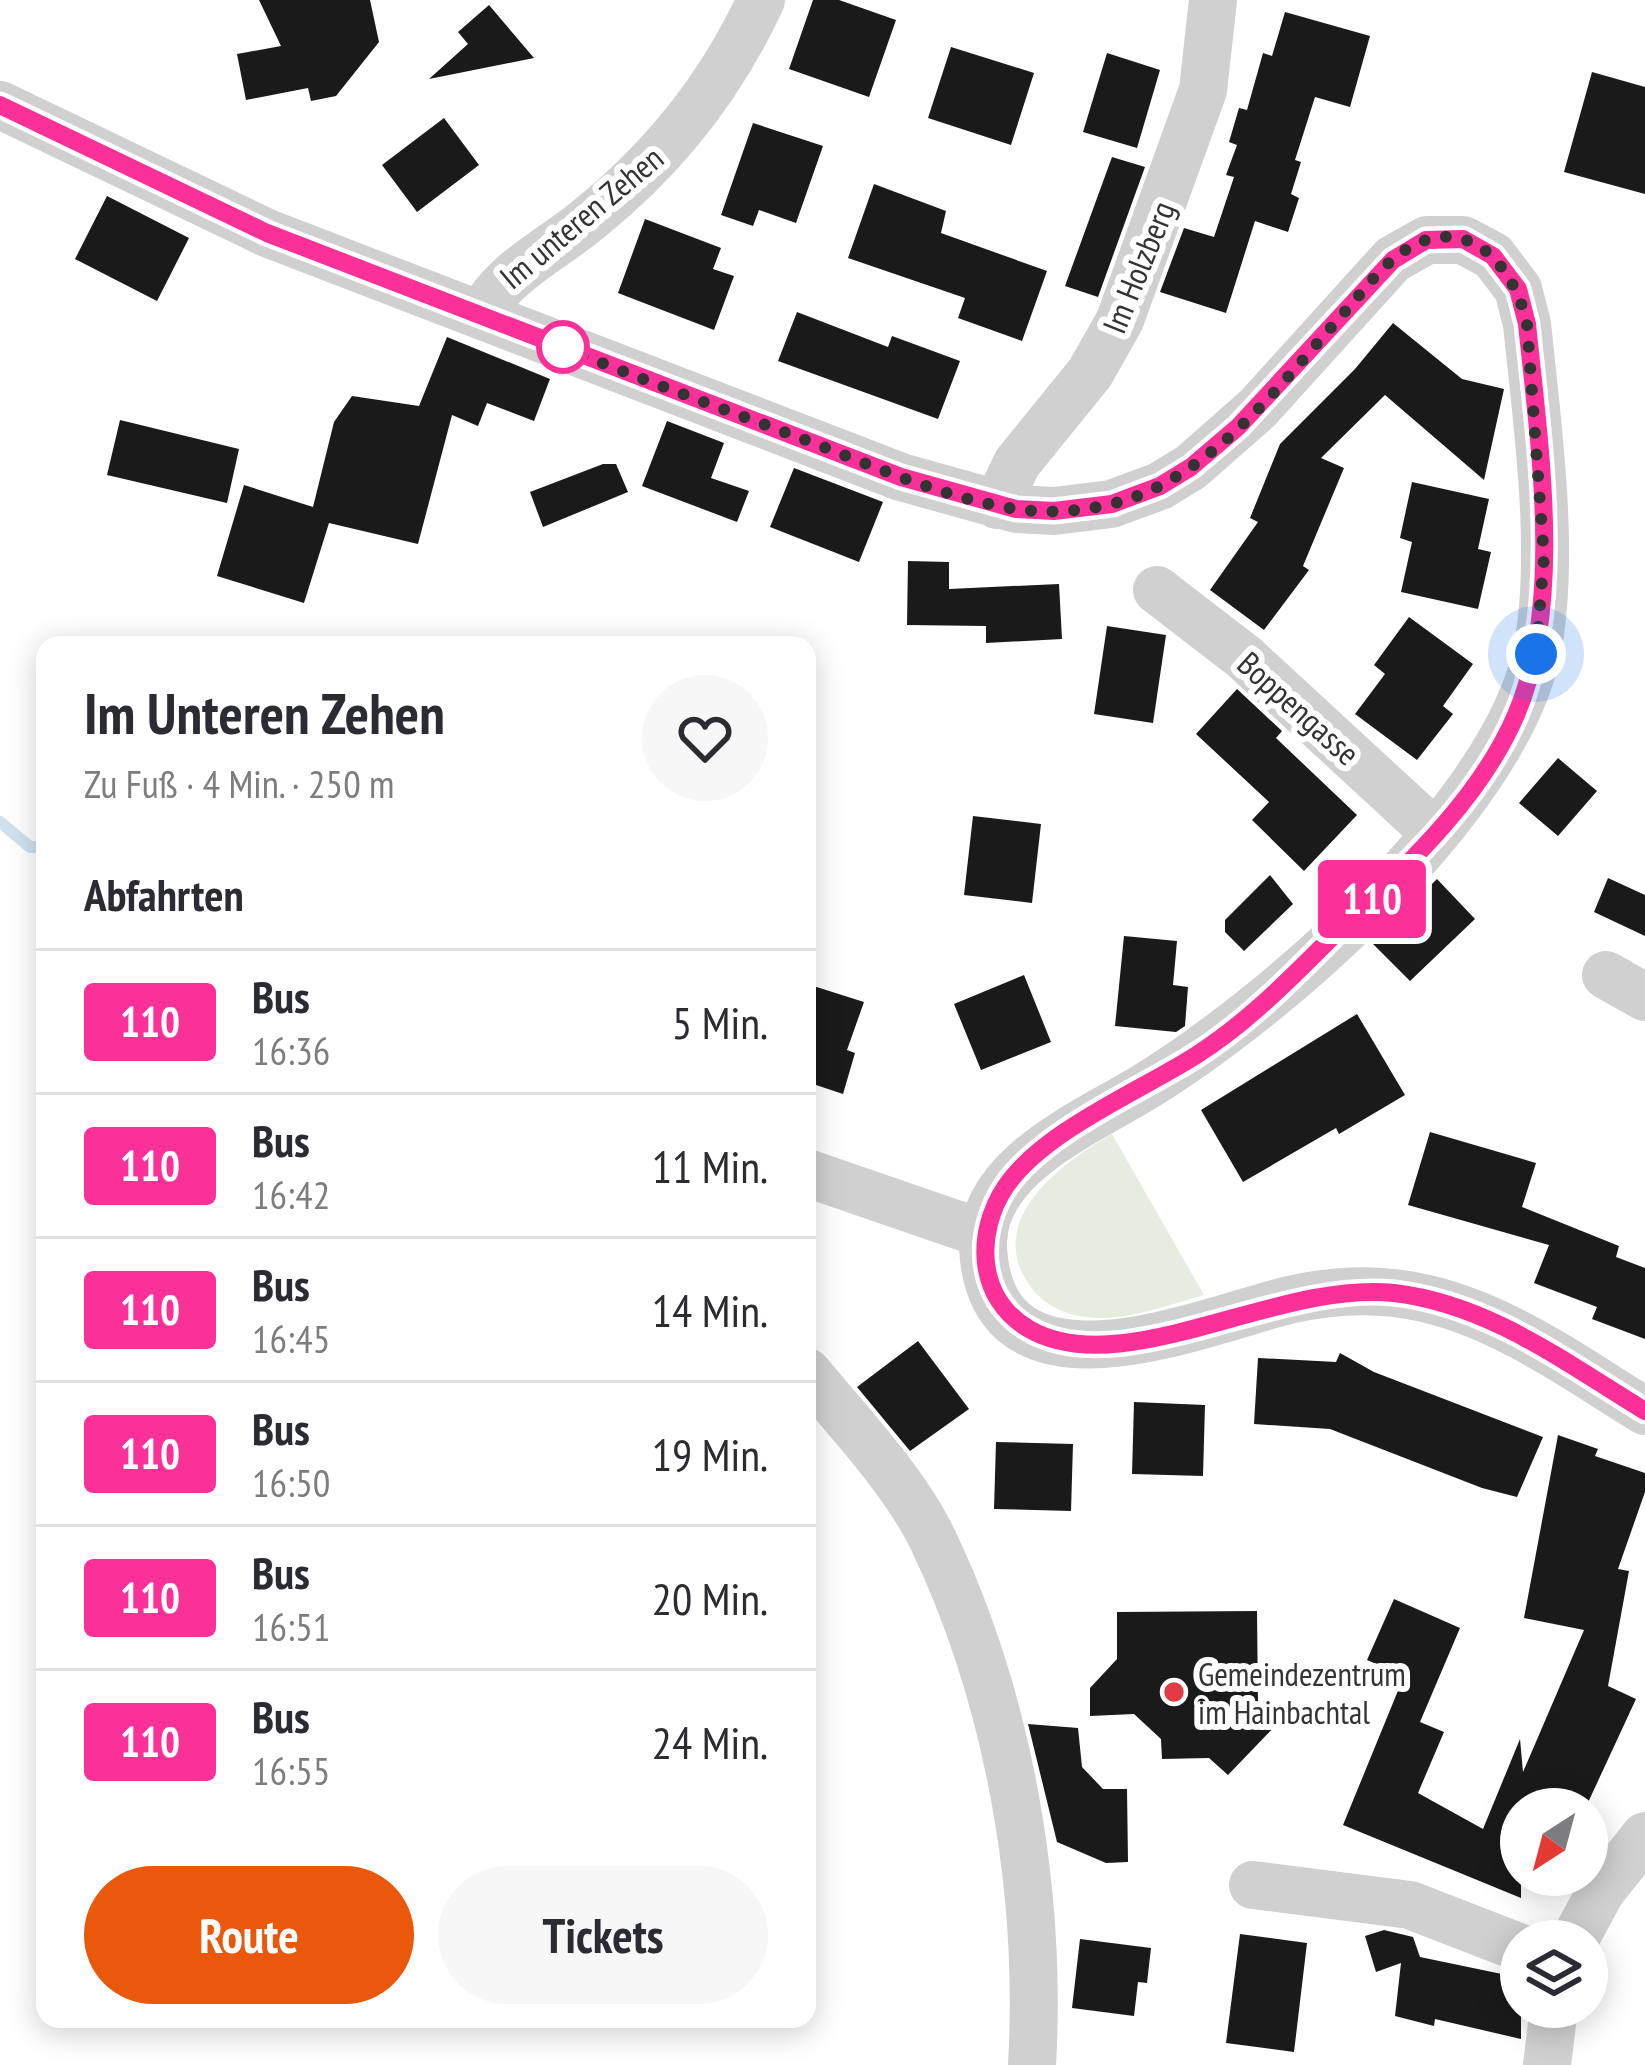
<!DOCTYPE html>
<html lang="de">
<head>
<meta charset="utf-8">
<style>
	:root { --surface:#fff; --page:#f7f7f7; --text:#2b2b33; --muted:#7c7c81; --line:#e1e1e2; --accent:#ea580c }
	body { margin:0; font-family:"PT Sans Narrow",sans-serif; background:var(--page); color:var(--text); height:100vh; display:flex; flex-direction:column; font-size:45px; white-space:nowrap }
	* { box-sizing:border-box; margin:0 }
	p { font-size:39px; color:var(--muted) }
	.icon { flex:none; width:66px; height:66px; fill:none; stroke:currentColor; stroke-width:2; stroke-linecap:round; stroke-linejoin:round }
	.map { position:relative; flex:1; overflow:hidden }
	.sheet { position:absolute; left:36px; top:636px; width:780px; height:1392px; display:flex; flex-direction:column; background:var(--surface); border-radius:24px; box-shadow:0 6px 30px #0003 }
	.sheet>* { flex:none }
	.badge { padding:0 24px; border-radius:9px; font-size:42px; line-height:78px }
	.needle { width:78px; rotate:216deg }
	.fabs { position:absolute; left:1500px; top:1788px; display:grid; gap:24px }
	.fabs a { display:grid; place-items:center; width:108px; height:108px; border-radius:50%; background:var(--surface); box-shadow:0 6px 30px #0003; font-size:60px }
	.you { position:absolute; width:60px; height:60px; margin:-30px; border:9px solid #fff; border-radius:50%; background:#1a73e8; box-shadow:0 0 0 18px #1a73e833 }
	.map>.badge { position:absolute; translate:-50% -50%; box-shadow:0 0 0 6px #fff }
	h2 { padding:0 48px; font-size:45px; line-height:108px }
	.round { display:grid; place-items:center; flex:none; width:126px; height:126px; border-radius:63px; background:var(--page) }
	.headline { display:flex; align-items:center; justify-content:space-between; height:204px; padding:0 48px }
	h1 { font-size:57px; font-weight:800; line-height:90px }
	.action { display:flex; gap:24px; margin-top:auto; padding:24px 48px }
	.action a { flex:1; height:138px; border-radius:72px; background:var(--accent); color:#fff; font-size:48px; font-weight:800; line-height:138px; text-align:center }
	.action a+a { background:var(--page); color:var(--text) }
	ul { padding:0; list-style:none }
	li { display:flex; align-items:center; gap:36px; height:144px; padding:0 48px; border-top:3px solid var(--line) }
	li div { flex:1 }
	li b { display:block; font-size:45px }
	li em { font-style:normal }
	li .badge { min-width:132px; font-weight:700; text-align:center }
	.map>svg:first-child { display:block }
	.green { fill:#e6ecdf }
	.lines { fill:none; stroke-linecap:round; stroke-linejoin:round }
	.stream { stroke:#cfe2ee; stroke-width:12 }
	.building { fill:#1a1a1a }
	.minor { stroke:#d0d0d0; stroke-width:48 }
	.line-casing { stroke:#fff; stroke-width:27 }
	.line { stroke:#fb3199; stroke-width:18 }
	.walk { stroke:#333; stroke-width:12; stroke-dasharray:0 21.6 }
	.stop-dot { fill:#fff; stroke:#fb3199; stroke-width:6 }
	.poi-dot { fill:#e63946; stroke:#fff; stroke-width:4.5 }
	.labels { text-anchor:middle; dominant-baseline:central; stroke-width:12; stroke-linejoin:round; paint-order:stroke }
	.street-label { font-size:33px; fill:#333; stroke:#fff }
	.poi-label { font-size:33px; fill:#333; stroke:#fff; text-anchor:start }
</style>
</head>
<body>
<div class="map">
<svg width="1645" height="2065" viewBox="0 0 1645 2065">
	<rect width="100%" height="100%" fill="#fff"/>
	<!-- green -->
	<path class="green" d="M 1112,1134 L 1204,1295 C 1165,1306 1125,1322 1085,1317 C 1062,1314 1043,1304 1030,1286 C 983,1220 1062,1163 1112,1134 Z"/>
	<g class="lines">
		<!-- stream -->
		<path class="stream" d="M 0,822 L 30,847 L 45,847"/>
	</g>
	<!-- building -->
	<path class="building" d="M 259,0 L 370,0 L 379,42 L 336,96 L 311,101 L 308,88 L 246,100 L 237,54 L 281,46 Z
		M 813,0 L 839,0 L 896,20 L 869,97 L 789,69 Z
		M 489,5 L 534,58 L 429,79 L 468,44 L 458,32 Z
		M 1285,12 L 1370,36 L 1350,107 L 1315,97 L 1295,160 L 1301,162 L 1291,194 L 1299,198 L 1288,232 L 1255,221 L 1226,313 L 1160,292 L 1184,228 L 1214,237 L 1234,177 L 1226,175 L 1237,145 L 1229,142 L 1239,108 L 1247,110 L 1263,53 L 1272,56 Z
		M 951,47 L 1034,73 L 1011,145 L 928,118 Z
		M 1107,53 L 1160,70 L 1137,148 L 1083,132 Z
		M 1592,72 L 1645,87 L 1645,194 L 1564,172 Z
		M 444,118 L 479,165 L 417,212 L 382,165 Z
		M 753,123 L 823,146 L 796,223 L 759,210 L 753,226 L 721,215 Z
		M 1112,157 L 1145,167 L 1098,297 L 1065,286 Z
		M 874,184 L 946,211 L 941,233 L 1047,271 L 1022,341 L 958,318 L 965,298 L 848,258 Z
		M 107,196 L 189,238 L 157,301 L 75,259 Z
		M 645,219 L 721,248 L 713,269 L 734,276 L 714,330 L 618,293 Z
		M 797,312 L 888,347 L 892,336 L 960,361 L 938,419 L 778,361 Z
		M 1393,323 L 1462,379 L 1504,389 L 1484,480 L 1385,395 L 1321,458 L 1344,468 L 1303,566 L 1309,570 L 1264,630 L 1210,590 L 1258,522 L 1250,518 L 1280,444 L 1355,369 Z
		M 447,337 L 550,379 L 534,421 L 487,403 L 478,426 L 452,415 L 418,544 L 329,523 L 304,603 L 217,576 L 244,485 L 313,507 L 334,422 L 352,396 L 419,406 Z
		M 120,420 L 239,449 L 227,503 L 107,475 Z
		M 667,421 L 724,443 L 711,478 L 749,491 L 737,522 L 642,486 Z
		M 603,464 L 616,464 L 628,492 L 543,527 L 530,492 Z
		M 794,468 L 883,502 L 859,562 L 770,527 Z
		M 1412,482 L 1489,499 L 1478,549 L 1491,552 L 1478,609 L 1401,592 L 1412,542 L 1400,538 Z
		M 908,561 L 949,562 L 949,589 L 1059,584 L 1062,639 L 986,643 L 986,626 L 907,625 Z
		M 1409,617 L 1473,664 L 1443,706 L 1453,714 L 1417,760 L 1355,714 L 1385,674 L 1374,665 Z
		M 1107,626 L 1166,635 L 1153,723 L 1094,714 Z
		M 1237,689 L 1282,731 L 1276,738 L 1357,815 L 1304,871 L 1252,820 L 1269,802 L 1196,734 Z
		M 1558,758 L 1597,791 L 1558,836 L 1519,803 Z
		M 973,816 L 1041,824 L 1032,903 L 964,895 Z
		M 1270,875 L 1293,904 L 1244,951 L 1225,932 L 1225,920 Z
		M 1608,878 L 1645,895 L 1645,936 L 1594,912 Z
		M 1437,879 L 1475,919 L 1410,981 L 1372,943 Z
		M 1124,936 L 1177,941 L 1173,985 L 1188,987 L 1185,1026 L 1176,1032 L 1115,1026 Z
		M 1024,975 L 1051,1042 L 981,1070 L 954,1004 Z
		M 807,984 L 864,1002 L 847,1050 L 855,1053 L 843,1094 L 807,1082 Z
		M 1357,1014 L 1405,1095 L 1339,1134 L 1336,1128 L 1243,1182 L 1201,1110 Z
		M 1430,1132 L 1536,1163 L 1522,1207 L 1619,1246 L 1616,1257 L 1645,1268 L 1645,1339 L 1592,1319 L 1597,1307 L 1534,1283 L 1549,1245 L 1408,1205 Z
		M 918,1341 L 969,1409 L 910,1451 L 857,1387 Z
		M 1340,1353 L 1374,1372 L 1543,1437 L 1517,1497 L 1482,1488 L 1330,1429 L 1254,1424 L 1258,1358 L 1336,1362 Z
		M 1134,1402 L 1205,1405 L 1203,1476 L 1132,1474 Z
		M 1558,1435 L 1598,1449 L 1595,1456 L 1645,1473 L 1645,1492 L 1618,1569 L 1629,1571 L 1608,1686 L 1636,1699 L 1585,1809 L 1521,1809 L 1521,1898 L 1343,1825 L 1404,1676 L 1367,1660 L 1394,1599 L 1460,1628 L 1420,1722 L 1444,1732 L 1418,1793 L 1483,1829 L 1520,1739 L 1523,1772 L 1584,1630 L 1524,1618 Z
		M 996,1442 L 1073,1444 L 1071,1511 L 994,1509 Z
		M 1257,1611 L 1258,1704 L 1277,1724 L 1228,1775 L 1209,1758 L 1162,1759 L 1161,1739 L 1134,1714 L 1090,1716 L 1090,1688 L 1117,1659 L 1117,1612 Z
		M 1028,1724 L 1078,1728 L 1082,1767 L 1103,1789 L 1127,1789 L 1128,1862 L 1106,1863 L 1057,1842 Z
		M 1384,1930 L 1413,1937 L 1420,1957 L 1521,1978 L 1521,2039 L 1435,2019 L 1434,2026 L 1395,2016 L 1401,1963 L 1376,1972 L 1365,1936 Z
		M 1240,1934 L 1307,1943 L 1294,2052 L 1226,2043 Z
		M 1080,1939 L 1151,1948 L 1147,1983 L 1138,1982 L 1134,2016 L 1072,2008 Z"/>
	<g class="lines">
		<!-- minor -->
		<path class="minor" d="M 0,105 L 267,233 L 901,477 L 1016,509 L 1054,511 L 1111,504 L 1160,486 L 1191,467 L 1258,408 L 1393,259 L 1427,240 L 1463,240 L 1493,256 L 1518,289 L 1527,324 C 1537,422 1556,555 1537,651 C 1505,808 1272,1011 1138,1091 C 1081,1125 979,1169 983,1248 C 992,1413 1202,1321 1289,1300 C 1324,1292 1359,1289 1394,1293 C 1489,1304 1566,1363 1645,1411
			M 481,315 C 504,271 552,250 590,218 C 663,159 722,85 761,0
			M 997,505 L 1017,463 L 1090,373 L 1120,320 L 1203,90 L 1213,0
			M 1157,590 L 1244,657 L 1435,833
			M 1606,975 L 1645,997
			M 807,1173 L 984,1234
			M 807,1372 C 848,1421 906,1483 933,1540 C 1009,1699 1042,1890 1032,2065
			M 1253,1885 L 1410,1905 L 1521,1948
			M 1574,1941 L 1601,1891 L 1645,1836
			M 1547,2065 L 1554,2007"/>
	</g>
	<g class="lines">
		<!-- line casing -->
		<g class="line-casing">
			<path id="line" d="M 0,105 L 267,233 L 901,477 L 1016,509 L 1054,511 L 1112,504 L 1160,486 L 1191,467 L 1238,427 L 1393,260 L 1426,240 L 1463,239 L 1493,256 L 1518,289 L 1527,324 C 1539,443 1564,603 1516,715 C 1478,803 1401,871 1333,936 C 1290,979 1247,1023 1195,1056 C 1138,1092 1044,1131 1006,1186 C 975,1232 976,1298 1029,1329 C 1122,1383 1278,1280 1394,1293 C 1489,1304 1566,1363 1645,1411"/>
		</g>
		<!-- line -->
		<use href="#line" class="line"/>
		<!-- walk -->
		<path class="walk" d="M 563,347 C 642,380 727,410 808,441 C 876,467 944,498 1016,509 C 1053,515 1097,510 1132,498 C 1224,464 1286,377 1349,307 C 1368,285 1387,259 1414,245 C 1474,215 1516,272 1527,324 L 1544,557 L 1536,654"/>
	</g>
	<!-- markers -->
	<circle class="stop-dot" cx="563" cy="347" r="24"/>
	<circle class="poi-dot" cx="1174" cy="1692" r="12"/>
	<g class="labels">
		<!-- street labels -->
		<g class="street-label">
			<text transform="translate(581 217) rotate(-40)">Im unteren Zehen</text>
			<text transform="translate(1138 267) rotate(-68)">Im Holzberg</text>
			<text transform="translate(1299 708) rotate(42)">Boppengasse</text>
		</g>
		<!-- poi labels -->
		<g class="poi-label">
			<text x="1198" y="1673">Gemeindezentrum<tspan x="1198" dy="38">im Hainbachtal</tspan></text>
		</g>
	</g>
</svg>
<div class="fabs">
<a><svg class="needle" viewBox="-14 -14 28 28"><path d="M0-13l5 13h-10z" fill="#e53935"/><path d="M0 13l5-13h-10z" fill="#7c7c81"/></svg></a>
<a><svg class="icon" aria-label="layers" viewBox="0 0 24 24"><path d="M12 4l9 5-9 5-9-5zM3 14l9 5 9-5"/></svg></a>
</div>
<div class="you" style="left:1536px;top:654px"></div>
<b class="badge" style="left:1372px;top:899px;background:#fb3199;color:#fff">110</b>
<section class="sheet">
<div class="headline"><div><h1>Im Unteren Zehen</h1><p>Zu Fuß · 4 Min. · 250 m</p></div><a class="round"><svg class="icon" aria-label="heart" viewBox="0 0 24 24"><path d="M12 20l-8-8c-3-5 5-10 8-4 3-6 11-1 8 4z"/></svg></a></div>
<h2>Abfahrten</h2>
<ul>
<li><span class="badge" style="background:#fb3199;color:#fff">110</span><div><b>Bus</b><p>16:36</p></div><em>5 Min.</em></li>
<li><span class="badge" style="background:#fb3199;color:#fff">110</span><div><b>Bus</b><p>16:42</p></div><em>11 Min.</em></li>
<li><span class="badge" style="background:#fb3199;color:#fff">110</span><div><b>Bus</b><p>16:45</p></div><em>14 Min.</em></li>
<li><span class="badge" style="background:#fb3199;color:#fff">110</span><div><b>Bus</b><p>16:50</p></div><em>19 Min.</em></li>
<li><span class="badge" style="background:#fb3199;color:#fff">110</span><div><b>Bus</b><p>16:51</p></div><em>20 Min.</em></li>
<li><span class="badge" style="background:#fb3199;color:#fff">110</span><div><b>Bus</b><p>16:55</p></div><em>24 Min.</em></li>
</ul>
<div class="action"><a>Route</a><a>Tickets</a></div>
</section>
</div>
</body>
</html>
